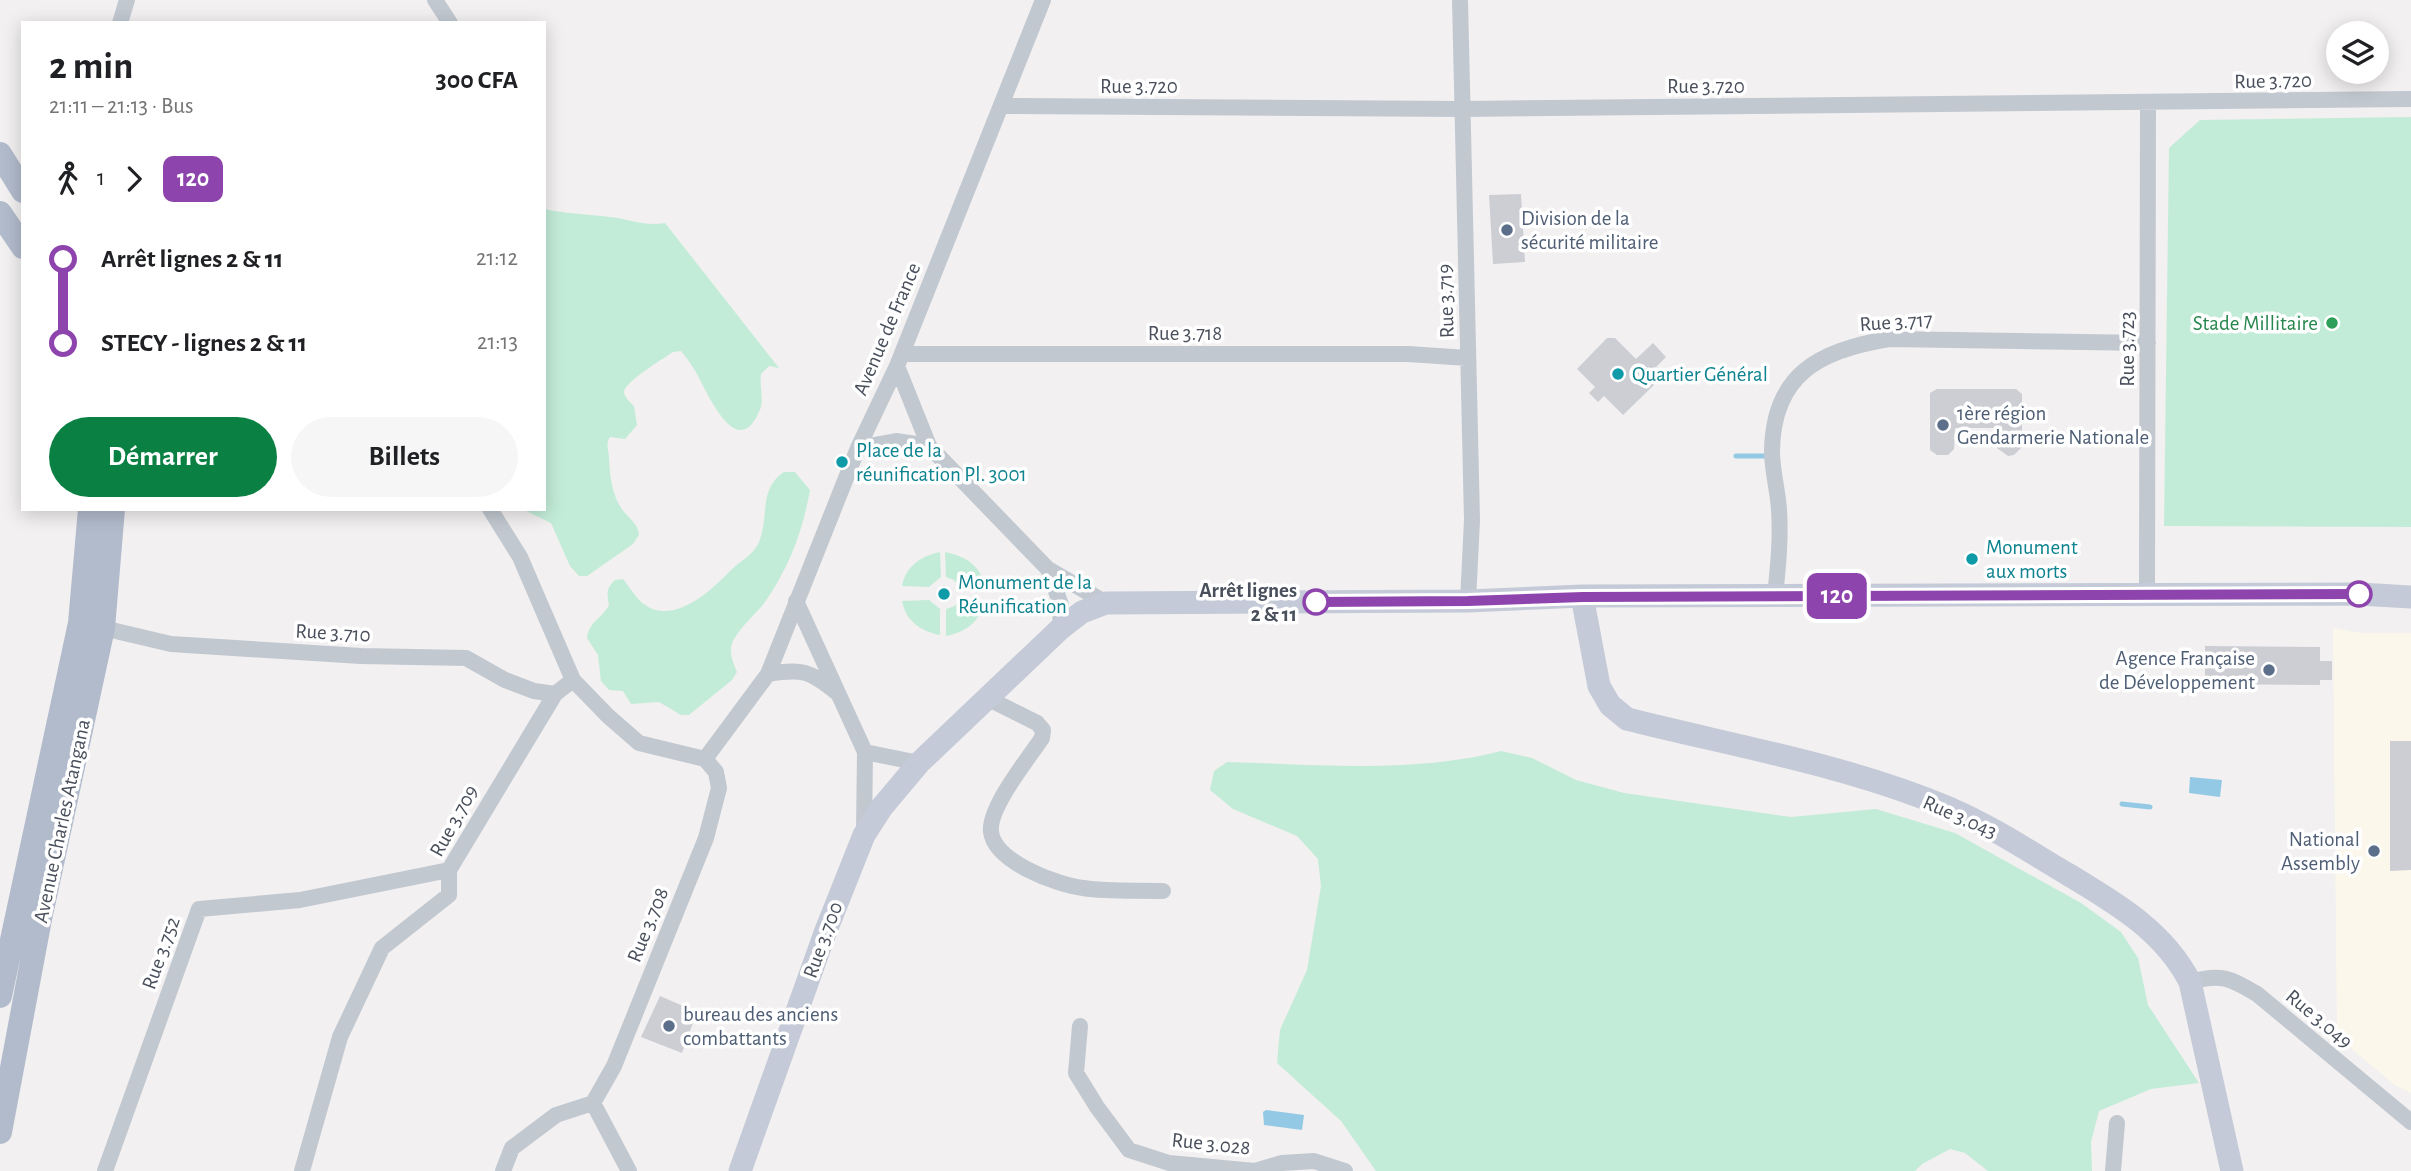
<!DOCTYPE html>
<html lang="fr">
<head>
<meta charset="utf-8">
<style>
	:root { --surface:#fff; --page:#f6f6f6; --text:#202124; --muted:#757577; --accent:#0b8043 }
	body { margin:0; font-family:"Alegreya Sans",sans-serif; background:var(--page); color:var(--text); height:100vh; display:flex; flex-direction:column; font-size:26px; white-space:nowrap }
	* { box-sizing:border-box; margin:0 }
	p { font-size:23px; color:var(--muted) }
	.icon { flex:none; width:38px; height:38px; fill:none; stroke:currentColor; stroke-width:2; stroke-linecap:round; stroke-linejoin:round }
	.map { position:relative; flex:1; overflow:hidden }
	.sheet { position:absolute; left:21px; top:21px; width:525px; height:490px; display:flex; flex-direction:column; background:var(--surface); border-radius:0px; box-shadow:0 4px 18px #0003 }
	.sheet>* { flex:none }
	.badge { padding:0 14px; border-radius:10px; font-size:24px; line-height:46px }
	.fabs { position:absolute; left:2326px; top:21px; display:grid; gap:14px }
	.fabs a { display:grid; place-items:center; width:63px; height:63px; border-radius:50%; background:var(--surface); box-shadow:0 4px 18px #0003; font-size:35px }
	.map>.badge { position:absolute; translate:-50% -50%; box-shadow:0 0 0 4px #fff }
	.legs { display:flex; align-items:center; gap:10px; height:77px; padding:0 28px; font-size:23px }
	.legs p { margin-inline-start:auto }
	.overview { display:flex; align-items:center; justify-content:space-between; height:119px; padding:0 28px }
	h1 { font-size:38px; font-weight:700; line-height:52px }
	.button { display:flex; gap:14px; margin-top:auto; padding:14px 28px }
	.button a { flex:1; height:80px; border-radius:42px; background:var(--accent); color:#fff; font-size:28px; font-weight:700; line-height:80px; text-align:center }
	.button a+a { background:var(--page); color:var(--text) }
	ul { padding:0 28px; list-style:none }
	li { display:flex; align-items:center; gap:24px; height:84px; font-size:26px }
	li i { display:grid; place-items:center; width:10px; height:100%; margin:0 9px; background:currentColor }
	li i::after { content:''; width:18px; height:18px; margin:-9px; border:5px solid; border-radius:50%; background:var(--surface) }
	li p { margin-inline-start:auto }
	li:first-child i { background:linear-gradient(#0000 50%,currentColor 0) }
	li:last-child i { background:linear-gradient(currentColor 50%,#0000 0) }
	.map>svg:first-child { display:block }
	.commercial { fill:#fbf8eb }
	.green { fill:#c2ecd8 }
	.water { fill:#93c9e5 }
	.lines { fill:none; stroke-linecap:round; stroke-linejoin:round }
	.stream { stroke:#93c9e5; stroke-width:5 }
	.building { fill:#cdced4 }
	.street { stroke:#c2c8d0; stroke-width:16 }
	.secondary { stroke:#c4cad7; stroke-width:23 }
	.primary { stroke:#b2bbcc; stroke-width:24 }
	.line-1-casing { stroke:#fff; stroke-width:16 }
	.line-1 { stroke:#8e44ad; stroke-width:10 }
	.service-dot { fill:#5c6f8a; stroke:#fff; stroke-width:2.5 }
	.leisure-dot { fill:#2e9e5b; stroke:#fff; stroke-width:2.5 }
	.culture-dot { fill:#0f9aa8; stroke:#fff; stroke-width:2.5 }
	.stop-1-dot { fill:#fff; stroke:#8e44ad; stroke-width:3.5 }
	.labels { text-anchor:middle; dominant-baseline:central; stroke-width:7; stroke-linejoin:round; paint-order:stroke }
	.street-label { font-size:21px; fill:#49505c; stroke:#fff }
	.service-label { font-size:21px; fill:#4e5e75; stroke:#fff; text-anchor:start }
	.leisure-label { font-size:21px; fill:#27864d; stroke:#fff; text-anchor:end }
	.culture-label { font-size:21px; fill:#0d838f; stroke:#fff; text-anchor:start }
	.stop-label { font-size:21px; font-weight:bold; fill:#49505c; stroke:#fff; text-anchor:end }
</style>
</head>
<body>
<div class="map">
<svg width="2411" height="1171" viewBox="0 0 2411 1171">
	<rect width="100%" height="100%" fill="#f2f0f0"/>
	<!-- commercial -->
	<path class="commercial" d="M 2333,628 L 2361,633 L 2411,633 L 2411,1093 L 2395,1085 L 2337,1037 Z"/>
	<!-- green -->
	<path class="green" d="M 2411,117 L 2411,527 L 2164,526 L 2169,148 L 2200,120 Z
		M 544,209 C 569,214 586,214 610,217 C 629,219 647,227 665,223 L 779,368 L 769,366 L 761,374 C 759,387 765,400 759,412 C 735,465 705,386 694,369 C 690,362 685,356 681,351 L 673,352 C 663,359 624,382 624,392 C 625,398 630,402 634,406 L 637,425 L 625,439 L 610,437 C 605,445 609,450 609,459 C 610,477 612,497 624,512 C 631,520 638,524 639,535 L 633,544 L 587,576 L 579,576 L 570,566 L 551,523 L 522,509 L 544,509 Z
		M 784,472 L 795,472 L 810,490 C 803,530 790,565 767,599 C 757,614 741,625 733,641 C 728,652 733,662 737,672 L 732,680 L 689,715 L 681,715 L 659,702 L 631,704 L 623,691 L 609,690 L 601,681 L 598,655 L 587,638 C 589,621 602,619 609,605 C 607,594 606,588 615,580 L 623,579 C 629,586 634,595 640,601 C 670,629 710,592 731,570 C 741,560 756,554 760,539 C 769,514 759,489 784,472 Z
		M 940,552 L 941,577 L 929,587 L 902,586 C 906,566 921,556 940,552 Z
		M 945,552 C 964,556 980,564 984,585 L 959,587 L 954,580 L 946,577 Z
		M 959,599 L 984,601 C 980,622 966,632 946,636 L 946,609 L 955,606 Z
		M 929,600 L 940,609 L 940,635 C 920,631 906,621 902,601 Z
		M 1501,751 L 1532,758 L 1576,780 L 1624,793 L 1791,817 L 1876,809 L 1955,833 L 2081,903 L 2121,932 L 2138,958 L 2148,1005 L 2199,1083 L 2151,1089 L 2099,1111 L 2091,1142 L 2092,1171 L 1988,1171 L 1965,1153 L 1950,1149 L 1922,1164 L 1915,1171 L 1376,1171 L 1341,1121 L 1277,1063 L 1280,1030 L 1307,970 L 1321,886 L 1318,859 L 1297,836 L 1233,809 L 1210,790 L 1214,771 L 1227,762 C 1317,764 1413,774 1501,751 Z"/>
	<!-- water -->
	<path class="water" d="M 2190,777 L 2222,780 L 2220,797 L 2189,793 Z
		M 1266,1110 L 1304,1115 L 1302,1130 L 1264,1125 L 1263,1112 Z"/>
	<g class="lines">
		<!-- stream -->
		<path class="stream" d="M 1736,456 L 1765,456
			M 2122,804 L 2150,807"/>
	</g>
	<!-- building -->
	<path class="building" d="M 1521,194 L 1525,262 L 1493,264 L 1489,195 Z
		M 1607,338 L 1615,338 L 1636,359 L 1653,343 L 1666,357 L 1653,370 L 1657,377 L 1654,385 L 1623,415 L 1604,396 L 1598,402 L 1589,393 L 1595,387 L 1577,369 Z
		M 1937,389 L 2016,389 L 2022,394 L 2022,447 L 2014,455 L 2008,456 L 1997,448 L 1998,428 L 1955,428 L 1954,449 L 1948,455 L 1937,455 L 1930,450 L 1930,393 Z
		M 2205,646 L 2320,647 L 2320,661 L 2332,661 L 2332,680 L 2320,680 L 2320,685 L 2205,684 Z
		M 2390,741 L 2411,741 L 2411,870 L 2390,871 Z
		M 660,996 L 697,1012 L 682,1053 L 641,1037 Z"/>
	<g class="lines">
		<!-- street -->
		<path class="street" d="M 435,0 L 450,23
			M 1460,0 L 1472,520 L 1468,601
			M 120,23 L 127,0
			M 1001,106 L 1462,109 L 2411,99
			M 902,354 L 1408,354 L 1468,358
			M 897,366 L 929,446
			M 858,448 L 896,441 L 929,446 L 1048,569 L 1061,605 L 1060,629
			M 490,509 L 520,557 L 573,680 L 608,716 L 639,743 L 705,759 L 768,674 L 858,448 L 897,366 L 1043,0
			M 1048,569 L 1106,603
			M 2147,595 L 2148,104
			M 1775,596 C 1778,568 1781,539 1779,510 C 1778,491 1772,471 1772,451 C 1773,374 1820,350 1889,339 L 2148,343
			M 796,601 L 865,752 L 864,832
			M 103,628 L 171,644 L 361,656 L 466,658 L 505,680 L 534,691 L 555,694
			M 768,674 C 802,668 810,671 836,692
			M 987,698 L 1037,723 L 1043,730 L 1042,738 C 1028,759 988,808 991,832 C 995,862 1057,885 1083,888 C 1109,892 1137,890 1163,891
			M 865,752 L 919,763
			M 2190,982 C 2221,973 2230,978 2257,994 L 2411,1122
			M 1080,1026 L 1076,1073 L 1097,1107 L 1129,1150 L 1169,1163 L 1255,1171 L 1282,1163 L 1314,1161 L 1345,1171
			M 593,1103 L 614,1066 L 706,838 L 719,788 L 716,772 L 705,759
			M 105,1171 L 199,909 L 300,900 L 449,870
			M 302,1171 L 340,1037 L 382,948 L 449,895 L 449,870 L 555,694 L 573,680
			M 503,1171 L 512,1148 L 556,1115 L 593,1103 L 629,1171
			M 2113,1171 L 2117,1123"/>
		<!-- secondary -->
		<path class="secondary" d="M 1582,596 L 1599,686 L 1610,705 L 1627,719 C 1734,746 1847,765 1949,808 C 1991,826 2030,852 2069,875 C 2117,904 2164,931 2190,982 L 2232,1171
			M 740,1171 L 825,933 L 864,835 L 882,807 L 919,763 L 1060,629 L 1082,612 L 1106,603 L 1468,601 L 1582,596 L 2359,594 L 2411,597"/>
		<!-- primary -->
		<path class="primary" d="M 0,154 L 23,191
			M 0,213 L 23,247
			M 0,996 L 80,623 L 90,509
			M 0,1132 L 40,919 L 103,628 L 113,509"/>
	</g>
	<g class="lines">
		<!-- line-1 casing -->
		<g class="line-1-casing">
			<path id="line-1" d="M 1316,602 L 1468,601 L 1583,597 L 2359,594"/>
		</g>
		<!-- line-1 -->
		<use href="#line-1" class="line-1"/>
	</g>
	<!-- markers -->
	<g class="service-dot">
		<circle cx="1507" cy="230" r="7"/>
		<circle cx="1943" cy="425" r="7"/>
		<circle cx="2269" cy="670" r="7"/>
		<circle cx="2374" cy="851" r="7"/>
		<circle cx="669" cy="1026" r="7"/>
	</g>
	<circle class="leisure-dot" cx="2332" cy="323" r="7"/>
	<g class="culture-dot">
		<circle cx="1618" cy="374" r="7"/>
		<circle cx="842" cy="462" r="7"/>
		<circle cx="1972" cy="559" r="7"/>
		<circle cx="944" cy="594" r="7"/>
	</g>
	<g class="stop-1-dot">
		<circle cx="2359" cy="594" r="12"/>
		<circle cx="1316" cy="602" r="12"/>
	</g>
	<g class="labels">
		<!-- street labels -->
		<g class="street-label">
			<text transform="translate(2273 81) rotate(-1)">Rue 3.720</text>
			<text x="1139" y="86">Rue 3.720</text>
			<text x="1706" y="86">Rue 3.720</text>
			<text transform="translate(1446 301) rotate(-92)">Rue 3.719</text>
			<text transform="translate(1896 322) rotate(-4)">Rue 3.717</text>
			<text transform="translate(887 329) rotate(-67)">Avenue de France</text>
			<text x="1185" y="333">Rue 3.718</text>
			<text transform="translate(2127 349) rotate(-90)">Rue 3.723</text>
			<text transform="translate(333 633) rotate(3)">Rue 3.710</text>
			<text transform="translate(1960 817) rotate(24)">Rue 3.043</text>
			<text transform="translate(62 821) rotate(-78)">Avenue Charles Atangana</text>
			<text transform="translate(454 821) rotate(-61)">Rue 3.709</text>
			<text transform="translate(648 925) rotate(-68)">Rue 3.708</text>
			<text transform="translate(823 940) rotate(-70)">Rue 3.700</text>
			<text transform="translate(161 953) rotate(-70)">Rue 3.752</text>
			<text transform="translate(2319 1019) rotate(40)">Rue 3.049</text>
			<text transform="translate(1211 1144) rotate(6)">Rue 3.028</text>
		</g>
		<!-- service labels -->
		<g class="service-label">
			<text x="1521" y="218">Division de la<tspan x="1521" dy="24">sécurité militaire</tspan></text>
			<text x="1957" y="413">1ère région<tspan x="1957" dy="24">Gendarmerie Nationale</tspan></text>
			<text x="2255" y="658" text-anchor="end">Agence Française<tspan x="2255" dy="24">de Développement</tspan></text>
			<text x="2360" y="839" text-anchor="end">National<tspan x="2360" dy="24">Assembly</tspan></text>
			<text x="683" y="1014">bureau des anciens<tspan x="683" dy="24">combattants</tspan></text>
		</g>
		<!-- leisure labels -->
		<g class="leisure-label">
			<text x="2318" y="323">Stade Millitaire</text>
		</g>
		<!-- culture labels -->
		<g class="culture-label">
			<text x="1632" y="374">Quartier Général</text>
			<text x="856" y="450">Place de la<tspan x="856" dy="24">réunification Pl. 3001</tspan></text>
			<text x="1986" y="547">Monument<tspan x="1986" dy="24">aux morts</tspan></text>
			<text x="958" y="582">Monument de la<tspan x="958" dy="24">Réunification</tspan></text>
		</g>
		<!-- stop labels -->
		<g class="stop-label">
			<text x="1297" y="590">Arrêt lignes<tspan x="1297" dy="24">2 &amp; 11</tspan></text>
		</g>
	</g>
</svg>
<div class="fabs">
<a><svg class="icon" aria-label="layers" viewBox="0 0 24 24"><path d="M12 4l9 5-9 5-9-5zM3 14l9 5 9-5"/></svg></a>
</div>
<b class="badge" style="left:1837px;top:596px;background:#8e44ad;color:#fff">120</b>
<section class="sheet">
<div class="overview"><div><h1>2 min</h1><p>21:11 – 21:13 · Bus</p></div><b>300 CFA</b></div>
<div class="legs"><svg class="icon" aria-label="walk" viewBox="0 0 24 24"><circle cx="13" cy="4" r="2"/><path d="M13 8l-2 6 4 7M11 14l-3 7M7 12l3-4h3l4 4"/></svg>1<svg class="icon" aria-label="forward" viewBox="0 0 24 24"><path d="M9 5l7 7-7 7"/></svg><b class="badge" style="background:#8e44ad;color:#fff">120</b></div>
<ul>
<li><i style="color:#8e44ad"></i><b>Arrêt lignes 2 &amp; 11</b><p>21:12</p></li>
<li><i style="color:#8e44ad"></i><b>STECY - lignes 2 &amp; 11</b><p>21:13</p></li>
</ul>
<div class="button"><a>Démarrer</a><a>Billets</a></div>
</section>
</div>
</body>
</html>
